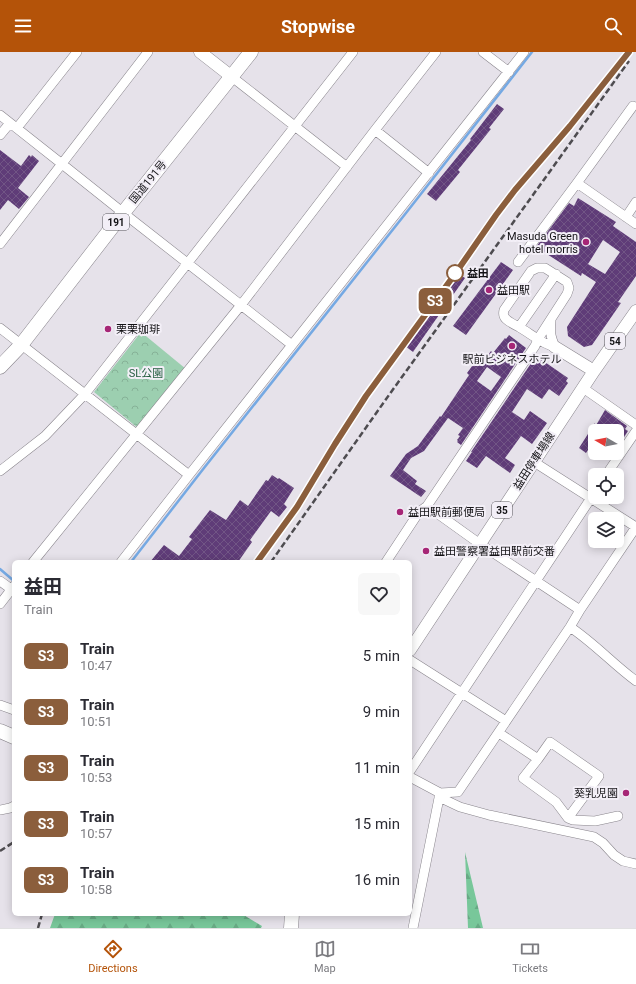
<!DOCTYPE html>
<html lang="en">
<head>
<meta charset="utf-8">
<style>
	:root { --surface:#fff; --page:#f7f7f7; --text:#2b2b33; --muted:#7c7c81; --line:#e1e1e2; --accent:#b45309 }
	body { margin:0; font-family:Roboto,"Noto Sans JP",sans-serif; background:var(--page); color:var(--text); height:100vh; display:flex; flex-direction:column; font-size:15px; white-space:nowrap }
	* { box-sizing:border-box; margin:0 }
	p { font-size:13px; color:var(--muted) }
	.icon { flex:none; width:22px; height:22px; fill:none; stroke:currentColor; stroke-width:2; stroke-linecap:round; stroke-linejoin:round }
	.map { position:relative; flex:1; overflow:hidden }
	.drawer { position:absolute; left:12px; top:508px; width:400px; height:356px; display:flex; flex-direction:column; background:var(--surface); border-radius:6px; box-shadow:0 2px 10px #0003 }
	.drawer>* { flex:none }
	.badge { padding:0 8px; border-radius:6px; font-size:14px; line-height:26px }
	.needle { width:26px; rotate:279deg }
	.tools { position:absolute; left:588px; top:372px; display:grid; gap:8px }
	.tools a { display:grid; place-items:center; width:36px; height:36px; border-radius:6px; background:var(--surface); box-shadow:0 2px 10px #0003; font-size:20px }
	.map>.badge { position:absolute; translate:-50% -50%; box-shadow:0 0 0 2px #fff }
	.round { display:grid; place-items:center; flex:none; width:42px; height:42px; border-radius:6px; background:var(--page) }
	.summary { display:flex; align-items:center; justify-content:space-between; height:68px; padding:0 12px }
	h1 { font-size:19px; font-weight:700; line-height:30px }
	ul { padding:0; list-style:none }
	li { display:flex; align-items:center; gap:12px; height:56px; padding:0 12px }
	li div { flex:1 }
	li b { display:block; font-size:15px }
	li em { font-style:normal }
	li .badge { min-width:44px; font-weight:700; text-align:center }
	header { display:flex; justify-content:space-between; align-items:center; height:52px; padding:0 12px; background:var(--accent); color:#fff; font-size:18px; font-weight:700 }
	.tabs { display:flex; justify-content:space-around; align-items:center; height:56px; border-top:1px solid var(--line); background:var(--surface); font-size:11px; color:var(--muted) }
	.tabs a { display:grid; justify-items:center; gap:2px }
	.tabs .selected { color:var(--accent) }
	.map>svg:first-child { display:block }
	.forest { fill:url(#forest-firs) }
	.park { fill:url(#park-crowns) }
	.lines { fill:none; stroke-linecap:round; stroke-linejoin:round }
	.stream { stroke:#75a9e3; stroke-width:2.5 }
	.building { fill:url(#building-cross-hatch); fill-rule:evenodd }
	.minor-casing { stroke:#89858c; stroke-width:10 }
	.major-casing { stroke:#89858c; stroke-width:13 }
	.highway-casing { stroke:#89858c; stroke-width:15 }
	.minor { stroke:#fff; stroke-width:9 }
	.major { stroke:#fff; stroke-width:12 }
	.highway { stroke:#fff; stroke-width:14 }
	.rail { stroke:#4e4c50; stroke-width:2.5; stroke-dasharray:6 3; stroke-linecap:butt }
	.line-casing { stroke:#fff; stroke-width:9 }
	.line { stroke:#8b5e3c; stroke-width:6 }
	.poi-dot { fill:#a62676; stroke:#f3eff7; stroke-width:1.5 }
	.stop-dot { fill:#fff; stroke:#8b5e3c; stroke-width:2 }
	.labels { text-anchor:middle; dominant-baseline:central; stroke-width:4; stroke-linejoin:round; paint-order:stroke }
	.shield { fill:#f3eff7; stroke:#57555a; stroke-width:1 }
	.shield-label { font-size:10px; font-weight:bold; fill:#141316 }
	.street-label { font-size:11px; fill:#141316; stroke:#f3eff7 }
	.poi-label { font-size:11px; fill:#141316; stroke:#f3eff7; text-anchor:start }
	.stop-label { font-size:11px; font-weight:bold; fill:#141316; stroke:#f3eff7; text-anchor:start }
	.park-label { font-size:11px; fill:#245e40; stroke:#f3eff7 }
</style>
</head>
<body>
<header><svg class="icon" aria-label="menu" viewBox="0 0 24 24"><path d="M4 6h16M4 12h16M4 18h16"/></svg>Stopwise<svg class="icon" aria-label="search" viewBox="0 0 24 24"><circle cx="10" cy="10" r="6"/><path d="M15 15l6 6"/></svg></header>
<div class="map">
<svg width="636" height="876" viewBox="0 0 636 876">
	<defs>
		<pattern id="forest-firs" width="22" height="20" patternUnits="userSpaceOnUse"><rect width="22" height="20" fill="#78c79a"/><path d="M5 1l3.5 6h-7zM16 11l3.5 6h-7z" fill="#67aa84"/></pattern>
		<pattern id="park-crowns" width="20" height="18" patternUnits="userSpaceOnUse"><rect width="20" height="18" fill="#9ccfb0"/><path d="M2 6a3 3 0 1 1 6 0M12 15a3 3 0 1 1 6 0" fill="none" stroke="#86b197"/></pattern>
		<pattern id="building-cross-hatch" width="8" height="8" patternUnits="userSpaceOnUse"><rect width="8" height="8" fill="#5f3c78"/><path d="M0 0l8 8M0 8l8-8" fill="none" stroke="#715585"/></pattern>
	</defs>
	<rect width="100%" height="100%" fill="#e6e2ea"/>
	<!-- forest -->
	<path class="forest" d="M 465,800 L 483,876 L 468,876 Z
		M 55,862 L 242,862 L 262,874 L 261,876 L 50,876 Z"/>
	<!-- park -->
	<path class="park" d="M 141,280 L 186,317 L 139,377 L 94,340 Z"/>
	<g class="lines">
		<!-- stream -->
		<path class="stream" d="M 131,510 L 204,416 L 406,161 L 532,0
			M 0,517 L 14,529"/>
	</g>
	<!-- building -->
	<path class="building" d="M 497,52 L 504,57 L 489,76 L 491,77 L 458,118 L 460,120 L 436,149 L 427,142 L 471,88 L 470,87 L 474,82 Z
		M 0,98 L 21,114 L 29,103 L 31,105 L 32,103 L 39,109 L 18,136 L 29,145 L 19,157 L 8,148 L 0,158 Z
		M 578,146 L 616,170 L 613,174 L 636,190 L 636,224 L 618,250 L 621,251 L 592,293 L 584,295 L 568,284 L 567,275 L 596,230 L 582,221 L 581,224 L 536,195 L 569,151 L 574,154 ZM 603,188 L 620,200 L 605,222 L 588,212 Z
		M 501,210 L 513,218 L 466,283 L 453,274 Z
		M 457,221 L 465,226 L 413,300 L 405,294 Z
		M 509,283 L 526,296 L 461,393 L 457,390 L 458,389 L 457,388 L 460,384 L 458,383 L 463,376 L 448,366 L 424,399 L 411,406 L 403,418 L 417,429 L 415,432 L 426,439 L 421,445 L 390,424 L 406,402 L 418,394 L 440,364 L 441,365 L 469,323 L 467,321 L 478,306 L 482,305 L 485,307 L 491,299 L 493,301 L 505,286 L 506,287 ZM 487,315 L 501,325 L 491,339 L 477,329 Z
		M 536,304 L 568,326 L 566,329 L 568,331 L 559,344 L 549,337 L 542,347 L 527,337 L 512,360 L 524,368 L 530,359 L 547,371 L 532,392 L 521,384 L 505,406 L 515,413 L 510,421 L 486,404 L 477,416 L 466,409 L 472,400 L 471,400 Z
		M 605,358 L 627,374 L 625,377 L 628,379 L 617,396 L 617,379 L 595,379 L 595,387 L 586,401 L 579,396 L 595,371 L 595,375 Z
		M 272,423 L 278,427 L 279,426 L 294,436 L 284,452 L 287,455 L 279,465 L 271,459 L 250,488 L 252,490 L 238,510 L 150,510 L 164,493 L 179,504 L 192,487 L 189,485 L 210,458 L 226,468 L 240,448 L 248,454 L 266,428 L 268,429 Z"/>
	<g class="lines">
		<!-- minor casing -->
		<g class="minor-casing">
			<path id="minor" d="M 483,0 L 509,20
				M 232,25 L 347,115
				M 0,63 L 62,112 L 131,167 L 292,293
				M 17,76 L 77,0
				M 375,78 L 429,121
				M 0,83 L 10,71
				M 577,131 L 636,172
				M 626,165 L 636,150
				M 0,192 L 148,0
				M 518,210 L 577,131 L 633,54
				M 551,268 C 550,280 550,283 555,295
				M 519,275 L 556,222
				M 0,276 L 189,423
				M 583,336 L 636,373
				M 534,410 L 636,475
				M 0,419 L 45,384 L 85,342 L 353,0
				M 606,423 L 636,379
				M 427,454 L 480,492 L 580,558
				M 33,510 L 241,253 L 375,78 L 436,0
				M 121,510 L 189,423 L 524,0
				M 386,510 L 419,460 L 427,454 L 535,294 L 538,287 L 567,242 L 569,236 L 567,230 L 545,216 L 537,216 L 531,219 L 504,258 C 503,262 503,264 506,267 C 509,270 515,273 519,275 C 531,282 542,292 555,295
				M 0,529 L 14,539
				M 0,552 L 14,534
				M 570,575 C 594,591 613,612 636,629
				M 410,608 L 506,669
				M 0,653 L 14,658
				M 499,681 L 538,707 L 550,690 L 599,724 L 568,766
				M 538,707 L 523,726 L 556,750 L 568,766 L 573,768 L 595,769 L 618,764
				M 410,719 L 595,440
				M 410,725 L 440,741 L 458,740 L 570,575 L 580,558 L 636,475
				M 439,745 L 460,755 L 489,763 L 594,785 L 603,791 L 614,803 L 623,809 L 636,812
				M 0,758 L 10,756 L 14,754
				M 413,876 L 440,741"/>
		</g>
		<!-- major casing -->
		<g class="major-casing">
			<path id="major" d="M 200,0 L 232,25
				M 555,295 L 594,319
				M 410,598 L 594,319 L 636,259"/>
		</g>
		<!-- highway casing -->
		<g class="highway-casing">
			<path id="highway" d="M 0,315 L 21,293 L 123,161 L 251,0
				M 0,679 L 14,685
				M 291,876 L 292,862"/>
		</g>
		<!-- minor -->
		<use href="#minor" class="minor"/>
		<!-- major -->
		<use href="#major" class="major"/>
		<!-- highway -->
		<use href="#highway" class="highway"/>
		<!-- rail -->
		<path class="rail" d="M 257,510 L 297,455 L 335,392 L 366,344 L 455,222 L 496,163 L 515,138 L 570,74 L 629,0
			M 271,510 L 389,343 L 543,129 L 629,9
			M 0,799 L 14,790
			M 38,876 L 42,862"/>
	</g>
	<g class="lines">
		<!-- line casing -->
		<g class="line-casing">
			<path id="line" d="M 257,510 L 297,455 L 335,392 L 366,344 L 455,222 L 496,163 L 515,138 L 570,74 L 629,0"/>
		</g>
		<!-- line -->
		<use href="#line" class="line"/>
	</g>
	<!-- markers -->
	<g class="poi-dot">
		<circle cx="586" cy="190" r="4"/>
		<circle cx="489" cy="238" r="4"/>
		<circle cx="108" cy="277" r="4"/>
		<circle cx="512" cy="294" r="4"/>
		<circle cx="400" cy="460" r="4"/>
		<circle cx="426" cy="499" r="4"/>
		<circle cx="626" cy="741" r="4"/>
	</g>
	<circle class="stop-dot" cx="455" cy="221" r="8"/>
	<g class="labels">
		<!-- shield labels -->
		<g class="shield">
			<rect x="103" y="162" width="26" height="16" rx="3"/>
			<rect x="605" y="281" width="20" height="16" rx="3"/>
			<rect x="492" y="450" width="20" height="16" rx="3"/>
		</g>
		<g class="shield-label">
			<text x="116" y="170">191</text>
			<text x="615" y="289">54</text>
			<text x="502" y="458">35</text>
		</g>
		<!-- street labels -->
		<g class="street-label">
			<text transform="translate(148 130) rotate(-51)">国道191号</text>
			<text transform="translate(534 409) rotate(-57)">益田停車場線</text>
		</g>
		<!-- poi labels -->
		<g class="poi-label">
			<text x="578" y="184" text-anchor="end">Masuda Green<tspan x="578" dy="13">hotel morris</tspan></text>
			<text x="497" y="238">益田駅</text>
			<text x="116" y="277">栗栗珈琲</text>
			<text x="512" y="307" text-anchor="middle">駅前ビジネスホテル</text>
			<text x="408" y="460">益田駅前郵便局</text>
			<text x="434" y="499">益田警察署益田駅前交番</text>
			<text x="618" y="741" text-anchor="end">葵乳児園</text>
		</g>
		<!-- stop labels -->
		<g class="stop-label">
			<text x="467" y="221">益田</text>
		</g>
		<!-- park labels -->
		<g class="park-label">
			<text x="146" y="321">SL公園</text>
		</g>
	</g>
</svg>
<div class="tools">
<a><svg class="needle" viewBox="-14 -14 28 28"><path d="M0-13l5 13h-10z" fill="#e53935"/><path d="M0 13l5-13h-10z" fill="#7c7c81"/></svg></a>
<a><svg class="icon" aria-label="locate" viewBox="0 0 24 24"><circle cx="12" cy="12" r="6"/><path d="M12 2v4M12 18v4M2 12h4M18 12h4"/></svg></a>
<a><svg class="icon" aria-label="layers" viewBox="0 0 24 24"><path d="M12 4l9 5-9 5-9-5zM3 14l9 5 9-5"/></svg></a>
</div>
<b class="badge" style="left:435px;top:249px;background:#8b5e3c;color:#fff">S3</b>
<section class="drawer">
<div class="summary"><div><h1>益田</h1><p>Train</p></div><a class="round"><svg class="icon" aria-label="heart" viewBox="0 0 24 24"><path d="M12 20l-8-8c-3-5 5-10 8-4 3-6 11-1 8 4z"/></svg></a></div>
<ul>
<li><span class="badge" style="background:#8b5e3c;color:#fff">S3</span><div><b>Train</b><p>10:47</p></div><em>5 min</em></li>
<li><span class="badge" style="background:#8b5e3c;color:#fff">S3</span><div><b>Train</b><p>10:51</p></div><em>9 min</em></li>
<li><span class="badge" style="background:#8b5e3c;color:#fff">S3</span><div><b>Train</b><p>10:53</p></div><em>11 min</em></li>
<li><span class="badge" style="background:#8b5e3c;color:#fff">S3</span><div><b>Train</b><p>10:57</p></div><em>15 min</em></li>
<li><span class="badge" style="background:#8b5e3c;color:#fff">S3</span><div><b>Train</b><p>10:58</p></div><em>16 min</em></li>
</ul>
</section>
</div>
<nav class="tabs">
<a class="selected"><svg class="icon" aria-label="directions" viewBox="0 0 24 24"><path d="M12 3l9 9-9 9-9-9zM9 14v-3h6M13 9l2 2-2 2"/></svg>Directions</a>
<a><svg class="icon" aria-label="map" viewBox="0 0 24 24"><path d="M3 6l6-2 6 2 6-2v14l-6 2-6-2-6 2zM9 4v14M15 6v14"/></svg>Map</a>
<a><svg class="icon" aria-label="tickets" viewBox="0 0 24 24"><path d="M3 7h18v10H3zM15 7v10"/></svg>Tickets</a>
</nav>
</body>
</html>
